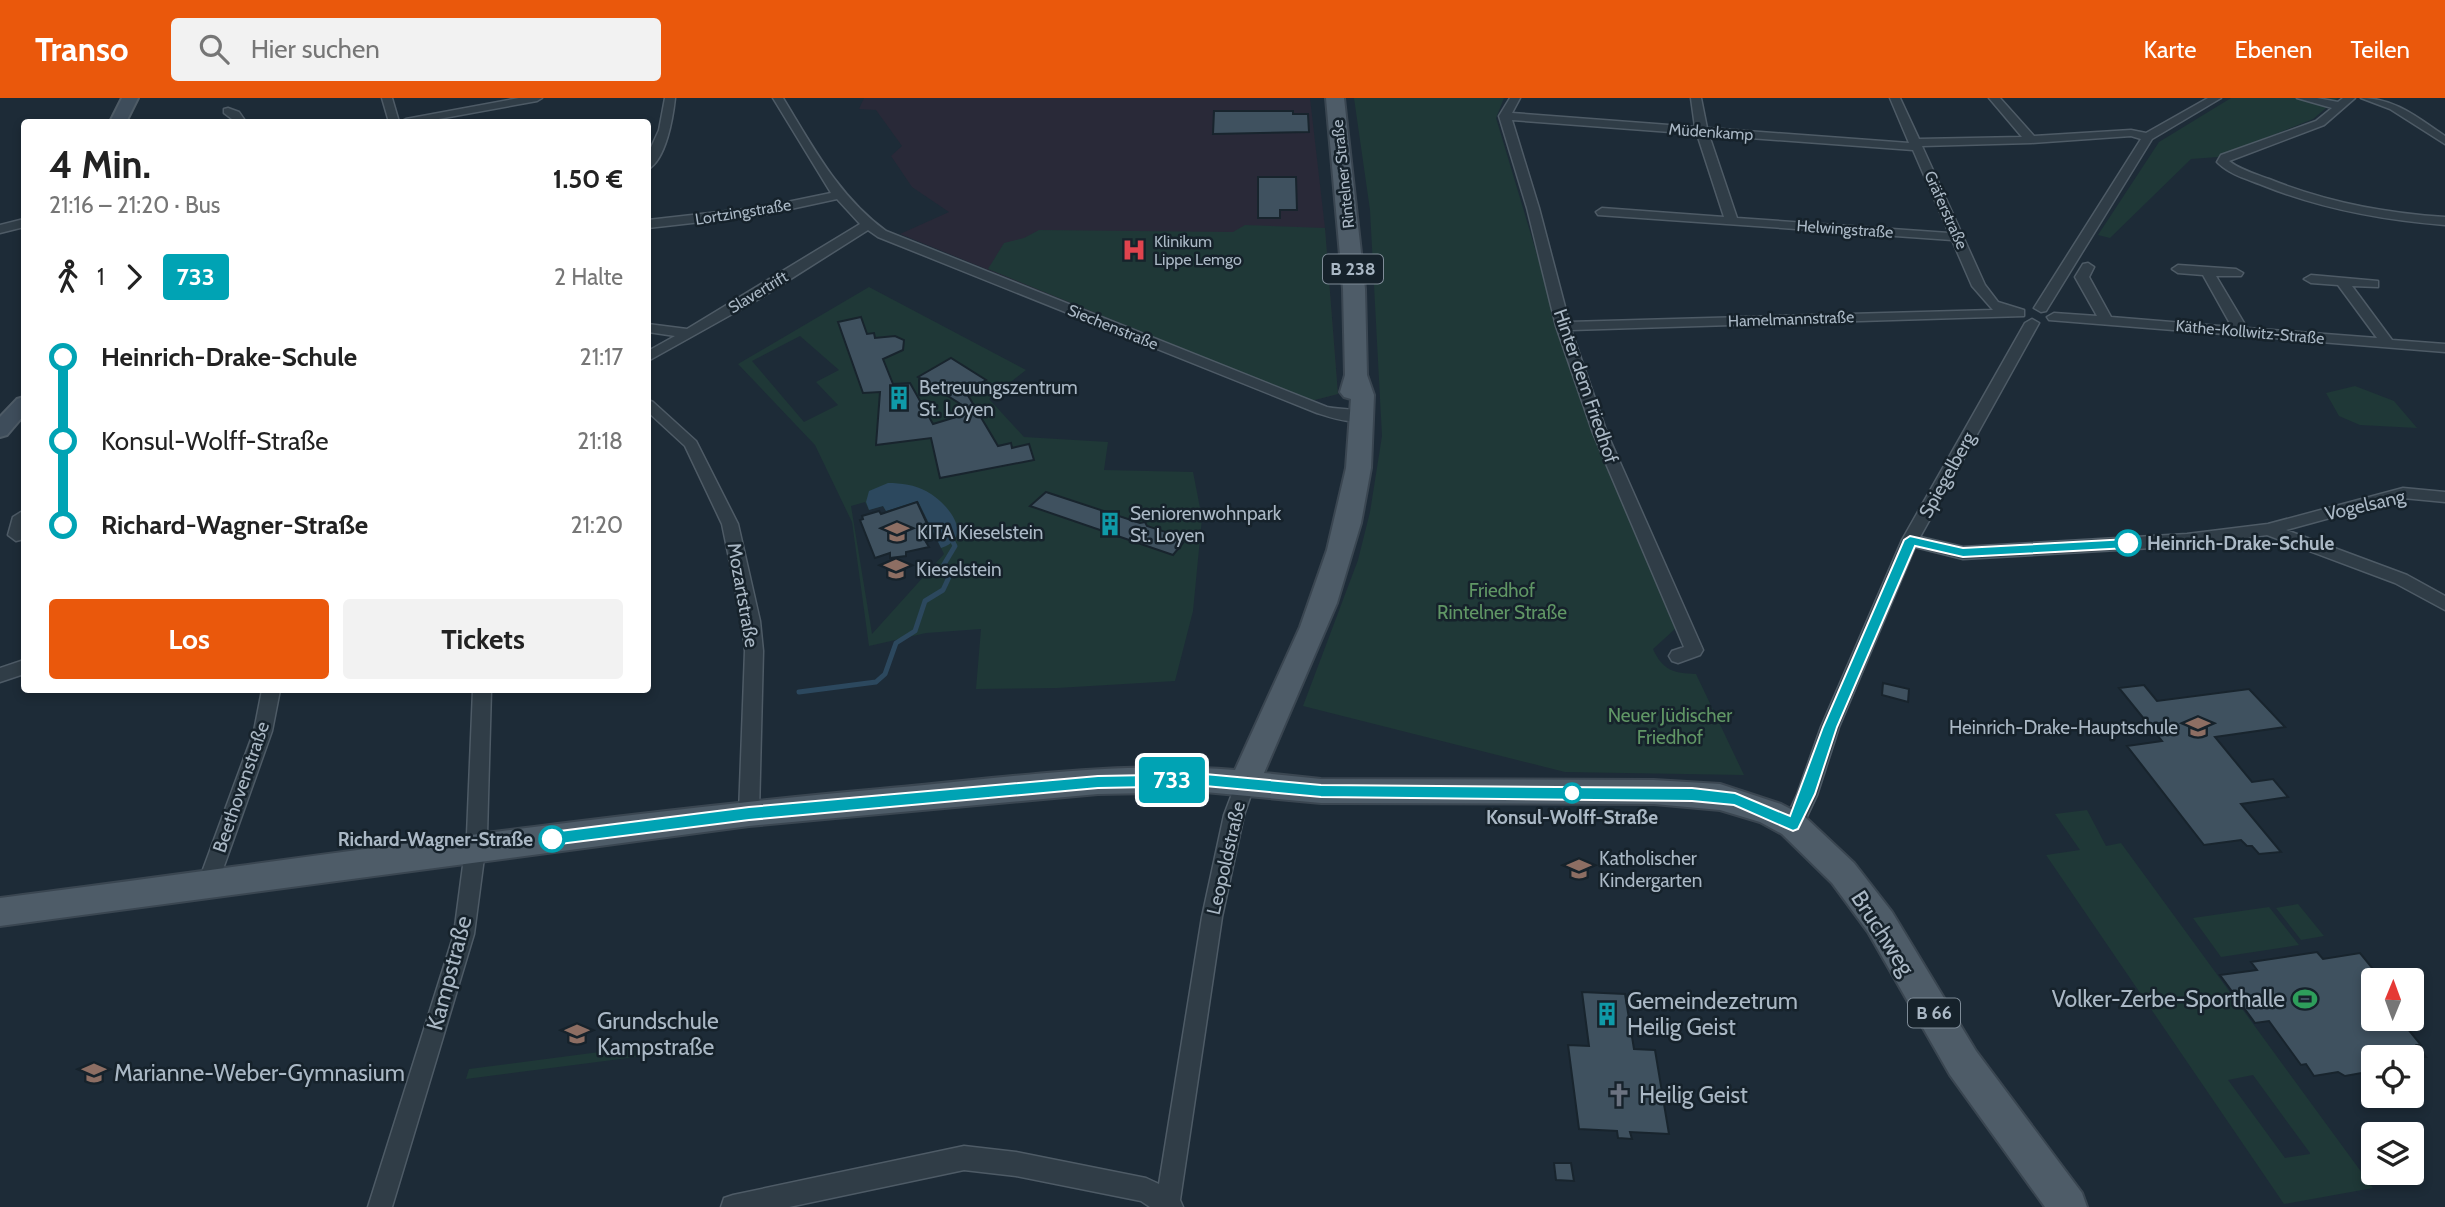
<!DOCTYPE html>
<html lang="de">
<head>
<meta charset="utf-8">
<style>
	:root { --surface:#fff; --page:#f2f2f2; --text:#222; --muted:#767676; --accent:#ea580c }
	body { margin:0; font-family:Cabin,sans-serif; background:var(--page); color:var(--text); height:100vh; display:flex; flex-direction:column; font-size:26px; white-space:nowrap }
	* { box-sizing:border-box; margin:0 }
	p { font-size:23px; color:var(--muted) }
	.icon { flex:none; width:38px; height:38px; fill:none; stroke:currentColor; stroke-width:2; stroke-linecap:round; stroke-linejoin:round }
	.map { position:relative; flex:1; overflow:hidden }
	.details { position:absolute; left:21px; top:21px; width:630px; height:574px; display:flex; flex-direction:column; background:var(--surface); border-radius:7px; box-shadow:0 4px 10px #0003 }
	.details>* { flex:none }
	.badge { padding:0 14px; border-radius:5px; font-size:24px; line-height:46px }
	.needle { width:46px; rotate:1deg }
	.buttons { position:absolute; left:2361px; top:870px; display:grid; gap:14px }
	.buttons a { display:grid; place-items:center; width:63px; height:63px; border-radius:7px; background:var(--surface); box-shadow:0 4px 10px #0003; font-size:35px }
	.map>.badge { position:absolute; translate:-50% -50%; box-shadow:0 0 0 4px #fff }
	.legs { display:flex; align-items:center; gap:10px; height:77px; padding:0 28px; font-size:23px }
	.legs p { margin-inline-start:auto }
	.summary { display:flex; align-items:center; justify-content:space-between; height:119px; padding:0 28px }
	h1 { font-size:38px; font-weight:800; line-height:52px }
	.cta { display:flex; gap:14px; margin-top:auto; padding:14px 28px }
	.cta a { flex:1; height:80px; border-radius:7px; background:var(--accent); color:#fff; font-size:28px; font-weight:800; line-height:80px; text-align:center }
	.cta a+a { background:var(--page); color:var(--text) }
	ul { padding:0 28px; list-style:none }
	li { display:flex; align-items:center; gap:24px; height:84px; font-size:26px }
	li i { display:grid; place-items:center; width:10px; height:100%; margin:0 9px; background:currentColor }
	li i::after { content:''; width:18px; height:18px; margin:-9px; border:5px solid; border-radius:50%; background:var(--surface) }
	li p { margin-inline-start:auto }
	li:first-child i { background:linear-gradient(#0000 50%,currentColor 0) }
	li:last-child i { background:linear-gradient(currentColor 50%,#0000 0) }
	header { display:flex; align-items:center; gap:42px; box-sizing:border-box; height:98px; padding:0 35px; background:var(--accent); color:#fff }
	header strong { font-size:33px }
	nav { display:flex; gap:38px; margin-inline-start:auto; font-size:24px }
	.search { width:490px; height:63px; background:var(--page); display:flex; align-items:center; gap:18px; box-sizing:border-box; padding:0 24px; border-radius:7px; color:var(--muted); font-size:26px }
	.map>svg:first-child { display:block }
	.medical { fill:#292938 }
	.green { fill:#1f3837; fill-rule:evenodd }
	.water { fill:#2c485e }
	.lines { fill:none; stroke-linecap:round; stroke-linejoin:round }
	.stream { stroke:#2c485e; stroke-width:5 }
	.building { fill:#3f515f; stroke:#18242d; stroke-width:2 }
	.minor-casing { stroke:#4e5b66; stroke-width:3 }
	.secondary-casing { stroke:#4e5b66; stroke-width:4 }
	.primary-casing { stroke:#3a4651; stroke-width:4 }
	.minor { fill:#303d47; fill-rule:evenodd }
	.secondary { fill:#3e4d5b; fill-rule:evenodd }
	.primary { fill:#4e5c68; fill-rule:evenodd }
	.line-1 { fill:#00a3b4; stroke:#fff; stroke-width:2 }
	.stop-1-dot { fill:#fff; stroke:#00a3b4; stroke-width:3.5 }
	.labels { text-anchor:middle; dominant-baseline:central; stroke-width:5; stroke-linejoin:round; paint-order:stroke }
	.far-street-label { font-size:16px; fill:#aab8c5; stroke:#16222b }
	.far-poi-label { font-size:16px; fill:#aab8c5; stroke:#16222b; text-anchor:start }
	.shield { fill:#16222b; stroke:#7e8b97; stroke-width:2 }
	.shield-label { font-size:18px; font-weight:bold; fill:#aab8c5 }
	.street-label { font-size:19px; fill:#aab8c5; stroke:#16222b }
	.poi-label { font-size:19px; fill:#aab8c5; stroke:#16222b; text-anchor:start }
	.stop-label { font-size:19px; font-weight:bold; fill:#aab8c5; stroke:#16222b; text-anchor:start }
	.park-label { font-size:19px; fill:#609665; stroke:#16222b }
	.near-street-label { font-size:23px; fill:#aab8c5; stroke:#16222b }
	.near-poi-label { font-size:23px; fill:#aab8c5; stroke:#16222b; text-anchor:start }
</style>
</head>
<body>
<header>
<strong>Transo</strong>
<div class="search"><svg class="icon" aria-label="search" viewBox="0 0 24 24"><circle cx="10" cy="10" r="6"/><path d="M15 15l6 6"/></svg>Hier suchen</div>
<nav><a>Karte</a><a>Ebenen</a><a>Teilen</a></nav>
</header>
<div class="map">
<svg width="2445" height="1109" viewBox="0 0 2445 1109">
	<rect width="100%" height="100%" fill="#1d2b37"/>
	<!-- medical -->
	<path class="medical" d="M 864,0 L 1310,0 L 1325,130 L 1338,296 L 1311,303 L 900,136 L 949,114 L 912,89 L 891,58 L 902,48 L 876,12 L 859,11 Z"/>
	<!-- green -->
	<path class="green" d="M 1354,0 L 1504,0 L 1496,20 L 1582,307 L 1676,530 L 1653,551 C 1663,573 1674,575 1696,576 L 1744,677 L 1565,674 L 1303,608 L 1358,462 L 1370,414 L 1382,338 L 1370,112 Z
		M 2231,0 L 2338,0 L 2313,21 L 2218,59 L 2191,61 L 2110,140 L 2098,137 L 2159,44 Z
		M 1245,127 L 1325,130 L 1338,296 L 1311,303 L 988,171 L 1004,145 L 1024,140 L 1039,132 L 1233,134 Z
		M 869,189 L 1026,272 L 989,301 L 1024,339 L 1108,344 L 1104,372 L 1193,374 L 1202,420 L 1193,513 L 1175,583 L 1057,590 L 976,591 L 981,531 L 926,535 L 869,548 L 852,424 L 815,347 L 738,266 ZM 800,238 L 839,272 L 816,284 L 838,307 L 804,324 L 752,263 ZM 918,403 L 944,456 L 872,536 L 851,408 L 865,404 L 869,412 L 883,408 L 886,413 Z
		M 2355,288 L 2394,303 L 2417,330 L 2360,327 L 2339,318 L 2326,295 Z
		M 2087,712 L 2106,748 L 2121,745 L 2373,1090 L 2284,1106 L 2046,757 L 2080,752 L 2055,716 ZM 2253,977 L 2310,1055 L 2310,1056 L 2285,1060 L 2228,982 Z
		M 2298,806 L 2324,838 L 2301,842 L 2276,810 Z
		M 2269,809 L 2299,847 L 2221,859 L 2193,820 Z
		M 668,945 L 667,955 L 466,981 L 469,971 Z"/>
	<!-- water -->
	<path class="water" d="M 888,385 C 901,385 915,387 926,393 C 947,404 976,439 941,450 L 918,403 L 886,413 L 883,408 L 869,412 L 866,404 L 869,393 Z"/>
	<g class="lines">
		<!-- stream -->
		<path class="stream" d="M 799,594 L 876,584 L 885,576 L 896,545 L 915,533 L 925,503 L 943,492 L 950,477 L 943,468 L 955,448 L 953,444"/>
	</g>
	<!-- building -->
	<path class="building" d="M 1214,13 L 1293,13 L 1293,16 L 1308,16 L 1309,34 L 1213,36 Z
		M 1258,79 L 1296,79 L 1297,112 L 1280,112 L 1280,120 L 1258,120 Z
		M 861,219 L 867,236 L 874,235 L 875,240 L 895,238 L 904,242 L 903,252 L 883,261 L 893,286 L 910,285 L 933,326 L 973,314 L 918,279 L 951,260 L 986,282 L 966,294 L 998,348 L 1011,345 L 1012,350 L 1029,346 L 1034,362 L 940,380 L 931,340 L 876,347 L 880,294 L 863,295 L 838,224 Z
		M 1046,394 L 1140,425 L 1145,424 L 1147,428 L 1181,439 L 1178,443 L 1183,445 L 1173,457 L 1030,408 Z
		M 917,404 L 934,441 L 926,444 L 929,449 L 906,454 L 906,458 L 890,460 L 890,455 L 875,460 L 860,422 L 863,421 L 862,418 L 879,413 L 881,416 Z
		M 1883,585 L 1909,591 L 1908,604 L 1882,597 Z
		M 2144,587 L 2157,603 L 2249,591 L 2285,629 L 2215,639 L 2252,684 L 2273,681 L 2288,699 L 2241,706 L 2281,754 L 2259,756 L 2252,748 L 2247,748 L 2241,742 L 2204,747 L 2127,648 L 2162,643 L 2119,590 Z
		M 2317,854 L 2323,861 L 2360,855 L 2382,882 L 2373,882 L 2373,920 L 2399,920 L 2421,947 L 2417,947 L 2426,959 L 2373,959 L 2373,973 L 2345,978 L 2338,974 L 2314,978 L 2306,966 L 2301,967 L 2269,923 L 2255,925 L 2220,877 L 2257,872 L 2251,864 Z
		M 1582,894 L 1625,896 L 1634,951 L 1655,952 L 1669,1036 L 1630,1034 L 1632,1041 L 1618,1040 L 1617,1033 L 1579,1031 L 1568,947 L 1589,948 Z
		M 1554,1065 L 1571,1065 L 1574,1083 L 1556,1082 Z"/>
	<g class="lines">
		<!-- minor casing -->
		<g class="minor-casing">
			<path id="minor" d="M 382,0 L 392,0 L 399,24 L 389,24 Z
				M 519,0 L 542,0 L 537,3 L 422,24 L 400,24 L 406,21 Z
				M 665,0 L 675,0 C 673,19 666,62 648,71 L 648,56 L 659,32 Z
				M 773,0 L 783,0 C 813,49 839,99 886,133 L 1327,309 C 1340,312 1362,310 1369,317 C 1356,329 1333,320 1317,315 L 878,139 L 868,132 L 759,201 L 648,263 L 648,253 L 675,238 L 648,234 L 648,226 L 687,231 L 860,126 L 837,101 L 763,117 L 648,130 L 648,122 L 763,109 L 831,95 Z
				M 1510,0 L 1520,0 L 1512,15 L 1695,29 L 1691,0 L 1701,0 L 1707,30 L 1909,45 L 1890,0 L 1900,0 L 1919,41 L 2022,39 L 1989,0 L 2000,0 L 2034,38 L 2131,32 L 2146,35 L 2208,0 L 2221,0 L 2152,41 L 2046,213 L 2041,214 L 2034,210 L 2141,41 L 2131,38 L 2031,45 L 1922,48 L 1985,187 L 1998,204 L 2024,212 L 2024,218 L 1571,232 L 1607,335 L 1703,552 L 1700,557 L 1678,565 L 1672,563 L 1669,558 L 1672,553 L 1684,549 L 1593,335 L 1556,228 L 1527,110 L 1499,18 ZM 1512,22 L 1697,36 L 1724,119 L 1602,110 L 1596,114 L 1598,117 L 1952,142 L 1972,188 L 1993,212 L 1569,224 L 1539,110 ZM 1709,37 L 1913,52 L 1949,135 L 1737,120 Z
				M 2297,0 L 2317,0 L 2338,4 L 2343,0 L 2355,0 L 2324,27 L 2229,63 C 2241,72 2255,76 2269,81 C 2326,104 2384,115 2445,119 L 2445,127 C 2382,122 2321,111 2262,87 C 2247,81 2231,77 2219,66 L 2217,64 L 2221,57 L 2316,23 L 2332,10 Z
				M 2361,0 C 2395,0 2418,20 2445,38 L 2445,46 L 2390,11 Z
				M 228,10 L 239,14 L 246,24 L 236,24 L 224,15 L 224,11 Z
				M 24,121 L 24,129 L 0,135 L 0,127 Z
				M 2088,165 L 2094,169 L 2089,179 L 2111,219 L 2232,229 L 2203,177 L 2178,175 L 2172,171 L 2178,167 L 2236,171 L 2243,175 L 2241,178 L 2216,178 L 2247,230 L 2377,240 L 2338,187 L 2311,185 L 2304,181 L 2311,177 L 2378,183 L 2378,189 L 2352,188 L 2392,242 L 2445,246 L 2445,254 L 2049,222 L 2047,219 L 2054,215 L 2097,218 L 2075,179 L 2083,166 Z
				M 2032,221 L 2039,225 L 1920,439 L 1963,449 L 2187,436 L 2268,426 L 2403,390 L 2445,394 L 2445,404 L 2403,400 L 2286,432 L 2407,477 L 2445,498 L 2445,512 L 2395,485 L 2267,437 L 2187,448 L 1963,461 L 1915,449 L 1839,629 L 1817,697 L 1800,733 L 1793,735 L 1786,733 L 1783,727 L 1797,697 L 1821,629 L 1902,442 L 2025,225 Z
				M 648,302 L 653,304 L 696,343 L 738,426 L 760,523 L 763,553 L 759,715 L 756,721 L 749,723 L 742,721 L 739,715 L 745,553 L 742,523 L 722,426 L 685,348 L 648,314 Z
				M 21,414 L 24,415 L 24,441 L 16,443 L 8,437 L 13,419 Z
				M 24,562 L 24,576 L 0,584 L 0,570 Z
				M 262,592 L 280,592 L 272,633 L 218,785 L 215,791 L 208,794 L 201,791 L 198,785 L 254,633 Z
				M 473,592 L 491,592 L 487,737 L 474,836 L 392,1109 L 368,1109 L 454,836 L 467,737 Z
				M 1245,677 L 1252,680 L 1255,685 L 1244,717 L 1222,819 L 1180,1102 L 1183,1109 L 1150,1109 L 1141,1103 L 1016,1078 L 964,1072 L 789,1109 L 721,1109 L 724,1100 L 733,1097 L 964,1048 L 1016,1054 L 1146,1080 L 1159,1086 L 1202,819 L 1224,717 L 1238,680 Z"/>
		</g>
		<!-- secondary casing -->
		<g class="secondary-casing">
			<path id="secondary" d="M 122,0 L 138,0 L 126,24 L 110,24 Z
				M 24,299 L 24,317 L 7,337 L 0,339 L 0,319 L 17,301 Z"/>
		</g>
		<!-- primary casing -->
		<g class="primary-casing">
			<path id="primary" d="M 1326,0 L 1344,0 L 1365,191 L 1367,277 L 1374,297 L 1371,370 L 1361,425 L 1337,505 L 1264,675 L 1321,681 L 1654,682 L 1720,686 L 1781,706 L 1804,718 L 1854,765 L 1892,814 L 1976,953 L 2082,1095 L 2087,1109 L 2045,1109 L 1950,977 L 1868,834 L 1832,785 L 1782,736 L 1760,724 L 1720,712 L 1654,706 L 1321,705 L 1205,694 L 1098,696 L 749,728 L 0,828 L 0,800 C 293,762 586,717 880,691 C 997,681 1117,662 1235,672 L 1300,529 L 1327,452 L 1346,370 L 1351,301 L 1344,299 L 1340,294 L 1345,277 L 1343,191 Z"/>
		</g>
		<!-- minor -->
		<use href="#minor" class="minor"/>
		<!-- secondary -->
		<use href="#secondary" class="secondary"/>
		<!-- primary -->
		<use href="#primary" class="primary"/>
	</g>
	<!-- line-1 -->
	<path class="line-1" d="M 1910,438 L 1963,450 L 2128,441 L 2135,445 L 2128,450 L 1963,459 L 1915,448 L 1837,629 L 1815,696 L 1798,731 L 1793,733 L 1734,707 L 1692,703 L 1321,699 L 1205,688 L 1098,690 L 749,722 L 552,747 L 545,741 L 552,734 L 749,709 L 1098,678 L 1205,676 L 1321,687 L 1692,690 L 1735,695 L 1790,718 L 1823,629 L 1904,442 Z"/>
	<!-- icons -->
	<defs>
		<g id="hospital-bare" transform="scale(1.89)"><path d="M-5-5h3v3.5h4V-5h3V5h-3V1.5h-4V5h-3Z" fill="#e0444e" stroke="#16222b" stroke-width="2.5" paint-order="stroke"/></g>
		<g id="building-bare" transform="scale(1.89)"><path d="M-4-6H4V6H1V3H-1V6H-4ZM-2.5-4.3h1.7v1.8h-1.7ZM.8-4.3h1.7v1.8H.8ZM-2.5-1h1.7V.8h-1.7ZM.8-1h1.7V.8H.8Z" fill="#0f9aa8" stroke="#16222b" stroke-width="2.5" paint-order="stroke"/></g>
		<g id="school-bare" transform="scale(1.89)"><path d="M0-5L7-2L0 1L-7-2ZM-4 1L0 2.5L4 1V4Q0 6-4 4Z" fill="#8d6e63" stroke="#16222b" stroke-width="2.5" paint-order="stroke"/></g>
		<g id="stadium-bare" transform="scale(1.89)"><path d="M0-5a6.5 5 0 1 0 0 10a6.5 5 0 1 0 0-10ZM-3.5-1.8h7v3.6h-7Z" fill="#2e9e5b" stroke="#16222b" stroke-width="2.5" paint-order="stroke"/></g>
		<g id="church-bare" transform="scale(1.89)"><path d="M-1.2-6h2.4v3.5h3.3v2.4h-3.3V6h-2.4V-.1h-3.3v-2.4h3.3Z" fill="#6b7280" stroke="#16222b" stroke-width="2.5" paint-order="stroke"/></g>
	</defs>
	<g fill-rule="evenodd">
		<use href="#hospital-bare" x="1134" y="152"/>
		<use href="#building-bare" x="899" y="300"/>
		<use href="#building-bare" x="1110" y="426"/>
		<use href="#school-bare" x="897" y="434"/>
		<use href="#school-bare" x="896" y="471"/>
		<use href="#school-bare" x="2198" y="629"/>
		<use href="#school-bare" x="1579" y="771"/>
		<use href="#stadium-bare" x="2305" y="901"/>
		<use href="#building-bare" x="1607" y="916"/>
		<use href="#school-bare" x="577" y="936"/>
		<use href="#school-bare" x="94" y="975"/>
		<use href="#church-bare" x="1619" y="997"/>
	</g>
	<!-- markers -->
	<g class="stop-1-dot">
		<circle cx="2128" cy="445" r="12"/>
		<circle cx="1572" cy="695" r="9"/>
		<circle cx="552" cy="741" r="12"/>
	</g>
	<g class="labels">
		<!-- far-street labels -->
		<g class="far-street-label">
			<text transform="translate(1711 34) rotate(4)">Müdenkamp</text>
			<text transform="translate(1343 76) rotate(-96)">Rintelner Straße</text>
			<text transform="translate(1946 112) rotate(66)">Gräferstraße</text>
			<text transform="translate(743 114) rotate(-9)">Lortzingstraße</text>
			<text transform="translate(1845 131) rotate(4)">Helwingstraße</text>
			<text transform="translate(758 194) rotate(-31)">Slavertrift</text>
			<text transform="translate(1791 221) rotate(-2)">Hamelmannstraße</text>
			<text transform="translate(1113 229) rotate(22)">Siechenstraße</text>
			<text transform="translate(2250 234) rotate(5)">Käthe-Kollwitz-Straße</text>
		</g>
		<!-- far-poi labels -->
		<g class="far-poi-label">
			<text x="1154" y="143">Klinikum<tspan x="1154" dy="18">Lippe Lemgo</tspan></text>
		</g>
		<!-- shield labels -->
		<g class="shield">
			<rect x="1323" y="156.5" width="60" height="29" rx="5"/>
			<rect x="1908" y="900.5" width="52" height="29" rx="5"/>
		</g>
		<g class="shield-label">
			<text x="1353" y="171">B 238</text>
			<text x="1934" y="915">B 66</text>
		</g>
		<!-- street labels -->
		<g class="street-label">
			<text transform="translate(1586 288) rotate(71)">Hinter dem Friedhof</text>
			<text transform="translate(1947 377) rotate(-61)">Spiegelberg</text>
			<text transform="translate(2365 407) rotate(-13)">Vogelsang</text>
			<text transform="translate(743 497) rotate(80)">Mozartstraße</text>
			<text transform="translate(241 689) rotate(-71)">Beethovenstraße</text>
			<text transform="translate(1226 760) rotate(-77)">Leopoldstraße</text>
		</g>
		<!-- poi labels -->
		<g class="poi-label">
			<text x="919" y="289">Betreuungszentrum<tspan x="919" dy="22">St. Loyen</tspan></text>
			<text x="1130" y="415">Seniorenwohnpark<tspan x="1130" dy="22">St. Loyen</tspan></text>
			<text x="917" y="434">KITA Kieselstein</text>
			<text x="916" y="471">Kieselstein</text>
			<text x="2178" y="629" text-anchor="end">Heinrich-Drake-Hauptschule</text>
			<text x="1599" y="760">Katholischer<tspan x="1599" dy="22">Kindergarten</tspan></text>
		</g>
		<!-- stop labels -->
		<g class="stop-label">
			<text x="2147" y="445">Heinrich-Drake-Schule</text>
			<text x="1572" y="719" text-anchor="middle">Konsul-Wolff-Straße</text>
			<text x="533" y="741" text-anchor="end">Richard-Wagner-Straße</text>
		</g>
		<!-- park labels -->
		<g class="park-label">
			<text x="1502" y="492">Friedhof<tspan x="1502" dy="22">Rintelner Straße</tspan></text>
			<text x="1670" y="617">Neuer Jüdischer<tspan x="1670" dy="22">Friedhof</tspan></text>
		</g>
		<!-- near-street labels -->
		<g class="near-street-label">
			<text transform="translate(1883 835) rotate(57)">Bruchweg</text>
			<text transform="translate(449 875) rotate(-75)">Kampstraße</text>
		</g>
		<!-- near-poi labels -->
		<g class="near-poi-label">
			<text x="2285" y="901" text-anchor="end">Volker-Zerbe-Sporthalle</text>
			<text x="1627" y="903">Gemeindezetrum<tspan x="1627" dy="26">Heilig Geist</tspan></text>
			<text x="597" y="923">Grundschule<tspan x="597" dy="26">Kampstraße</tspan></text>
			<text x="114" y="975">Marianne-Weber-Gymnasium</text>
			<text x="1639" y="997">Heilig Geist</text>
		</g>
	</g>
</svg>
<div class="buttons">
<a><svg class="needle" viewBox="-14 -14 28 28"><path d="M0-13l5 13h-10z" fill="#e53935"/><path d="M0 13l5-13h-10z" fill="#767676"/></svg></a>
<a><svg class="icon" aria-label="locate" viewBox="0 0 24 24"><circle cx="12" cy="12" r="6"/><path d="M12 2v4M12 18v4M2 12h4M18 12h4"/></svg></a>
<a><svg class="icon" aria-label="layers" viewBox="0 0 24 24"><path d="M12 4l9 5-9 5-9-5zM3 14l9 5 9-5"/></svg></a>
</div>
<b class="badge" style="left:1172px;top:682px;background:#00a3b4;color:#fff">733</b>
<section class="details">
<div class="summary"><div><h1>4 Min.</h1><p>21:16 – 21:20 · Bus</p></div><b>1.50 €</b></div>
<div class="legs"><svg class="icon" aria-label="walk" viewBox="0 0 24 24"><circle cx="13" cy="4" r="2"/><path d="M13 8l-2 6 4 7M11 14l-3 7M7 12l3-4h3l4 4"/></svg>1<svg class="icon" aria-label="forward" viewBox="0 0 24 24"><path d="M9 5l7 7-7 7"/></svg><b class="badge" style="background:#00a3b4;color:#fff">733</b><p>2 Halte</p></div>
<ul>
<li><i style="color:#00a3b4"></i><b>Heinrich-Drake-Schule</b><p>21:17</p></li>
<li><i style="color:#00a3b4"></i><span>Konsul-Wolff-Straße</span><p>21:18</p></li>
<li><i style="color:#00a3b4"></i><b>Richard-Wagner-Straße</b><p>21:20</p></li>
</ul>
<div class="cta"><a>Los</a><a>Tickets</a></div>
</section>
</div>
</body>
</html>
